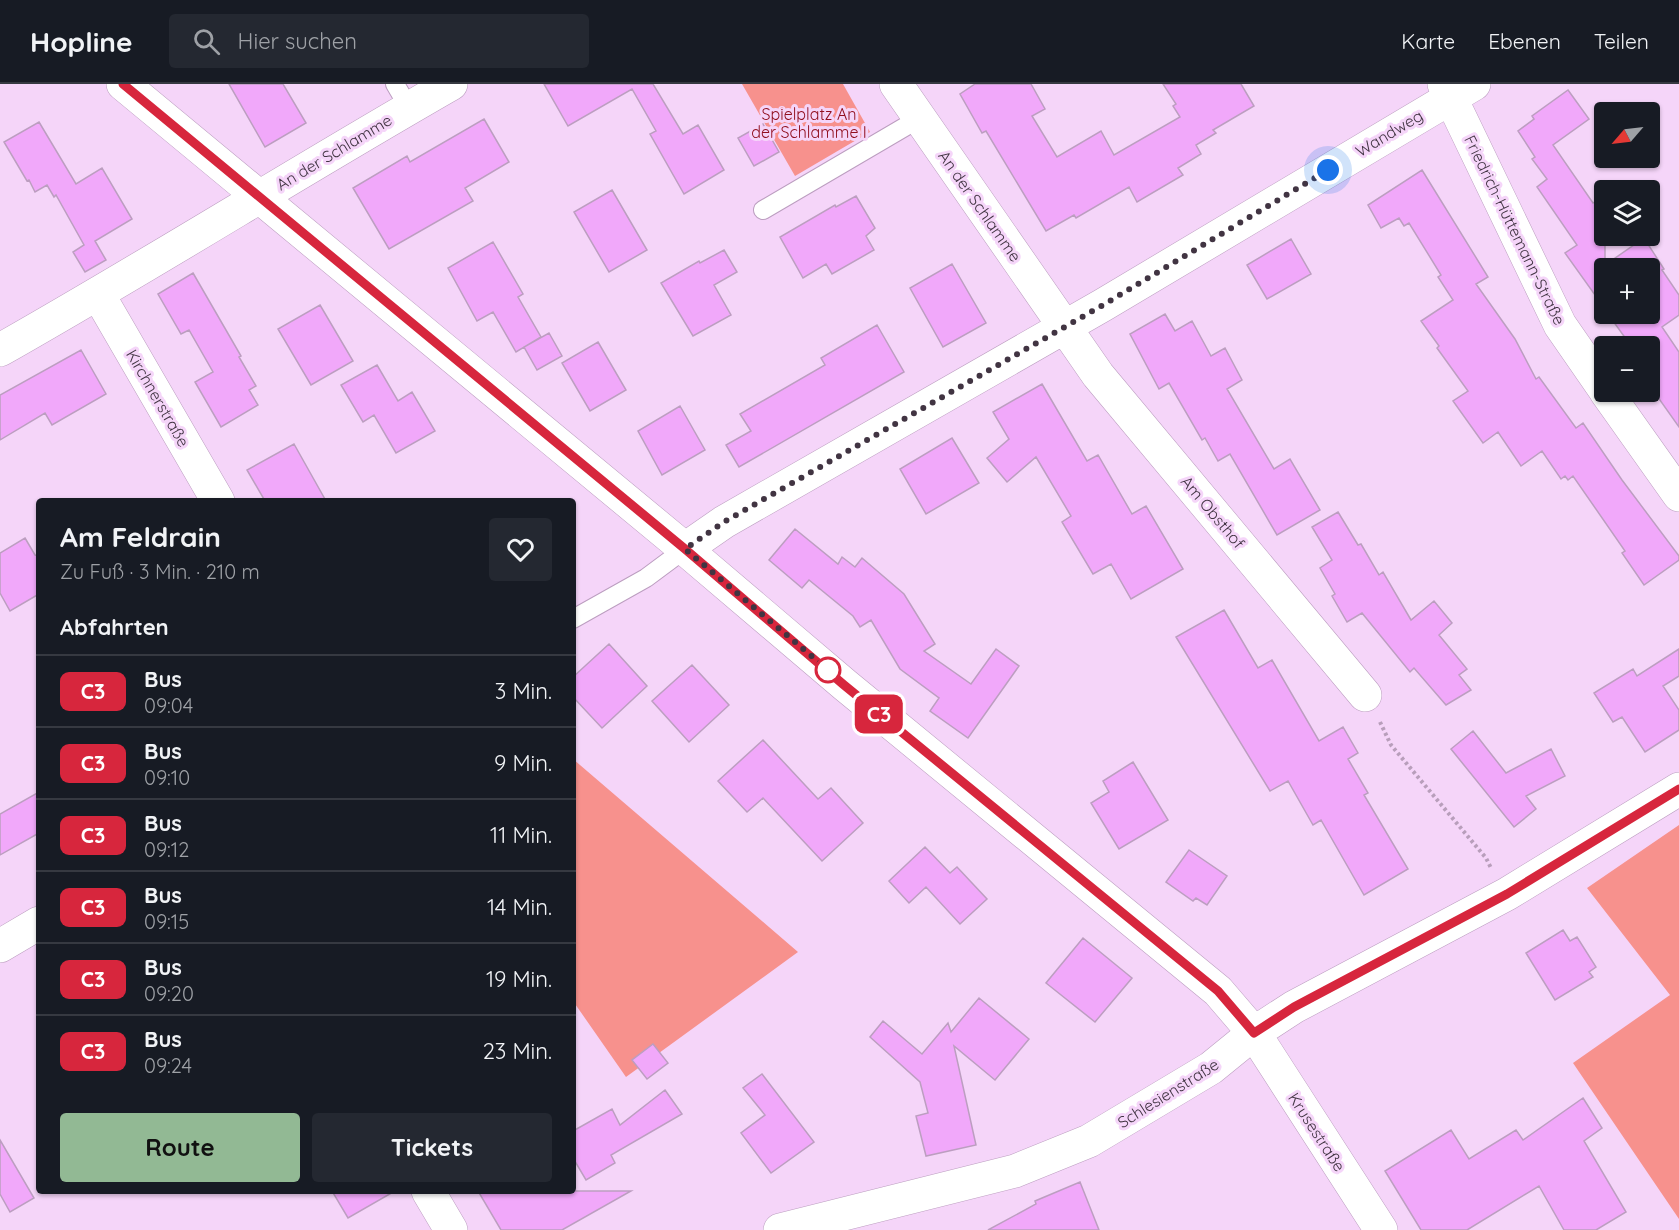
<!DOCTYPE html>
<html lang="de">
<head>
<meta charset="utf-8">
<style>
	:root { --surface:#171b24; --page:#242831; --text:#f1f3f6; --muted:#9ea1a6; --line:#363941; --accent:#92b994 }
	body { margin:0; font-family:Quicksand,sans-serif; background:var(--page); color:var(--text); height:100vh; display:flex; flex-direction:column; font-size:22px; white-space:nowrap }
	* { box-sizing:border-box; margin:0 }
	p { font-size:20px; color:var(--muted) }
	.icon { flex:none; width:33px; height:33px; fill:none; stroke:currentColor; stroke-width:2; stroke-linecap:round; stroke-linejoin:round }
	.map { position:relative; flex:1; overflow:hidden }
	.details { position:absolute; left:36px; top:414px; width:540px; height:696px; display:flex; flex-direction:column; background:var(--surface); border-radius:6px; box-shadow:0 2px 4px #0004 }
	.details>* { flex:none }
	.badge { padding:0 12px; border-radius:9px; font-size:21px; line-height:39px }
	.needle { width:39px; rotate:242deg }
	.fabs { position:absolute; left:1594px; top:18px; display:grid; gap:12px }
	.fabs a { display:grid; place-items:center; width:66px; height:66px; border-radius:6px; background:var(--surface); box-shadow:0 2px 4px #0004; font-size:30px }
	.you { position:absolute; width:30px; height:30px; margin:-15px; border:4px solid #fff; border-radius:50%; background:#1a73e8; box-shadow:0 0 0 9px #1a73e833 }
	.map>.badge { position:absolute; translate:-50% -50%; box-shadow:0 0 0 3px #fff }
	h2 { padding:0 24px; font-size:22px; line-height:54px }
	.round { display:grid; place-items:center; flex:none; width:63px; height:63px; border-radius:6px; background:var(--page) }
	.head { display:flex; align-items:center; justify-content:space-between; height:102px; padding:0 24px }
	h1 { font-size:28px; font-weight:800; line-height:45px }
	.button { display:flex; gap:12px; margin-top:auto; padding:12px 24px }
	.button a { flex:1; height:69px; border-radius:6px; background:var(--accent); color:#111; font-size:24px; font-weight:800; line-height:69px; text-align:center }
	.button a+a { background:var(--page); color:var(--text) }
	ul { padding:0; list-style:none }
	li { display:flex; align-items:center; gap:18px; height:72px; padding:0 24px; border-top:2px solid var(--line) }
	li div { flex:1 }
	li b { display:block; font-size:22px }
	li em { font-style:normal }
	li .badge { min-width:66px; font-weight:700; text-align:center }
	header { display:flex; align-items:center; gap:36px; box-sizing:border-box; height:84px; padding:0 30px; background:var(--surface); border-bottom:2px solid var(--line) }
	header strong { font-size:28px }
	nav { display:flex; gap:33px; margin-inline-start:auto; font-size:21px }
	.search { width:420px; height:54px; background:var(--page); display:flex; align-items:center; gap:15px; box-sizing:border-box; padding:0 21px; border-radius:6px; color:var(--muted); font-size:22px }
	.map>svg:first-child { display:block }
	.green { fill:#f7918d }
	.building { fill:#f1a8fa; stroke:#bc9ec0; stroke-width:1.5 }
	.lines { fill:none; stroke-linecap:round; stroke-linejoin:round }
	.service-casing { stroke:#bc9ec0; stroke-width:20 }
	.minor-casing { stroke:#bc9ec0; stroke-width:34 }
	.path { stroke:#b89ebb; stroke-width:4; stroke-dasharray:3 3; stroke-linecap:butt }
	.service { stroke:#fff; stroke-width:18 }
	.minor { stroke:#fff; stroke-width:33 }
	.line-casing { stroke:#fff; stroke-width:14 }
	.line { stroke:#d7263d; stroke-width:9 }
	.walk { stroke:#413442; stroke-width:6; stroke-dasharray:0 10.8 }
	.stop-dot { fill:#fff; stroke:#d7263d; stroke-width:3 }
	.labels { text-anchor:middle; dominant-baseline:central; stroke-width:6; stroke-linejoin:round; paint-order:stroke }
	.park-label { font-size:16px; fill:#911020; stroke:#f5d5f9 }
	.street-label { font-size:16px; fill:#413442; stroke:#f5d5f9 }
</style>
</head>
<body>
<header>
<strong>Hopline</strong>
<div class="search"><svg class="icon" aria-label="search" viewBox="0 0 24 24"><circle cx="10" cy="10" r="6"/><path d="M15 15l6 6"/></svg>Hier suchen</div>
<nav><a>Karte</a><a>Ebenen</a><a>Teilen</a></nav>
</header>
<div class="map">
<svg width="1679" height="1146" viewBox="0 0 1679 1146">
	<rect width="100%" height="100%" fill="#f5d5f9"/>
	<!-- green -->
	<path class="green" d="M 742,0 L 843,0 L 870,48 L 795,92 Z
		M 573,675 L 798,868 L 626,993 L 573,917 Z
		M 1679,741 L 1679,1135 L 1573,979 L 1670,911 L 1587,804 Z"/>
	<!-- building -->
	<path class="building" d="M 229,0 L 283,0 L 306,39 L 265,63 Z
		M 544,0 L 653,0 L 683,50 L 698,41 L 724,86 L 684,110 L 650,50 L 656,47 L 632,5 L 568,42 Z
		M 975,0 L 1031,0 L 1045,25 L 1032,32 L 1057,73 L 1101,47 L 1114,71 L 1180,33 L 1173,22 L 1176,20 L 1163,0 L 1241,0 L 1254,22 L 1213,46 L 1216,49 L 1196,61 L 1201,70 L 1178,84 L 1183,91 L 1137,118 L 1129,103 L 1076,134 L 1074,131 L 1046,147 L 986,47 L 982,49 L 960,10 Z
		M 1568,6 L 1589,35 L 1553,61 L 1593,119 L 1605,111 L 1605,181 L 1644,154 L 1664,185 L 1662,186 L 1679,211 L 1679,231 L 1662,243 L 1679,268 L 1679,343 L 1650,302 L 1650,262 L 1631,262 L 1608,230 L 1650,230 L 1650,184 L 1605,184 L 1605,225 L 1565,169 L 1577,161 L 1537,103 L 1547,95 L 1532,75 L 1535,73 L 1518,47 L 1534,35 L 1532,32 Z
		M 484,35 L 509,78 L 465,104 L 473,117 L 389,165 L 353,104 L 407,72 L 410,78 Z
		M 39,38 L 76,100 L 102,84 L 132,135 L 95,157 L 106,176 L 85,188 L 73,168 L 84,161 L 56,111 L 54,113 L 47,101 L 35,108 L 29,96 L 27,97 L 4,58 Z
		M 763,40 L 779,68 L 754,82 L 738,54 Z
		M 1422,86 L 1488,193 L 1476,200 L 1515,255 L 1536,295 L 1539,293 L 1576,344 L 1583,339 L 1622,396 L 1679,472 L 1679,476 L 1644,501 L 1622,469 L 1625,467 L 1573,392 L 1568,396 L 1565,392 L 1561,395 L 1542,367 L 1521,382 L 1498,348 L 1483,359 L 1453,317 L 1468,307 L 1437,264 L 1439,262 L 1421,237 L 1453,216 L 1438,193 L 1441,191 L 1409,139 L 1404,142 L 1399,134 L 1381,144 L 1368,121 Z
		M 612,106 L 647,166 L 609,188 L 574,128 Z
		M 856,112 L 875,144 L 866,152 L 874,166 L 832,190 L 826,180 L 803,194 L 780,153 L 835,121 L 836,123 Z
		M 1291,155 L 1311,190 L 1267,215 L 1247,181 Z
		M 493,158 L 523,210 L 518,213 L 541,253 L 516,268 L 493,228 L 477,237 L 448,184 Z
		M 724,166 L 737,188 L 714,201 L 731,231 L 693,252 L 661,199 L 699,177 L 700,179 Z
		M 952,180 L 986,239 L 943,263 L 910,204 Z
		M 193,189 L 241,272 L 239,273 L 256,302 L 249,306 L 258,321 L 221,343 L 195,298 L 213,288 L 189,246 L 181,250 L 158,210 Z
		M 320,221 L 353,277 L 311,301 L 278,245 Z
		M 1165,230 L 1175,247 L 1192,237 L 1211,272 L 1225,264 L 1242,296 L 1227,305 L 1274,385 L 1290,375 L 1320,426 L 1277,451 L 1230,370 L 1218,377 L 1205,354 L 1202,356 L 1169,299 L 1159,305 L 1130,250 Z
		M 877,241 L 904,288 L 739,383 L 726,361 L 751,347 L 740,330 L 825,281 L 821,274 Z
		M 549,249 L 562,272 L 537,286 L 524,263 Z
		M 598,258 L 626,306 L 590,327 L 562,279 Z
		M 81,266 L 106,310 L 52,341 L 45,329 L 0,356 L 0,311 Z
		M 377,281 L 398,317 L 412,308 L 435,347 L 396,369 L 374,331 L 363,338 L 341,301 Z
		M 1042,300 L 1087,377 L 1098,371 L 1132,430 L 1146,422 L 1183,485 L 1131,515 L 1111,480 L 1093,490 L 1062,438 L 1071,432 L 1036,373 L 1007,398 L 987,374 L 1009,355 L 993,328 Z
		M 680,322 L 705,366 L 662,391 L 638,347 Z
		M 952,354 L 979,399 L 926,430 L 900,385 Z
		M 294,360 L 326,417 L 265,417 L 247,386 Z
		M 1338,428 L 1358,461 L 1361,460 L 1379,491 L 1383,488 L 1411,536 L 1434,517 L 1452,539 L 1439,551 L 1467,585 L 1459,591 L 1471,606 L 1446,621 L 1414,584 L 1410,588 L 1362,529 L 1347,538 L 1332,512 L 1335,510 L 1320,484 L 1332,476 L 1312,443 Z
		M 795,445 L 838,480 L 842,473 L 855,483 L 862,474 L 904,510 L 935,560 L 924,567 L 971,600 L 996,565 L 1019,582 L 968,654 L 930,627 L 939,614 L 900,585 L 871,536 L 860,543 L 853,532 L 809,496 L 802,504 L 769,476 Z
		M 25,454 L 35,471 L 39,472 L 39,510 L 10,527 L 0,509 L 0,469 Z
		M 1224,526 L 1258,584 L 1272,576 L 1319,657 L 1343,643 L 1358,669 L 1348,675 L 1368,709 L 1364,711 L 1408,785 L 1364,811 L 1321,736 L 1313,741 L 1288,697 L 1270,707 L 1176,553 Z
		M 609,560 L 647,602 L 602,644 L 573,613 L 573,593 Z
		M 1679,565 L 1679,592 L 1663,602 L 1679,626 L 1679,646 L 1645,668 L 1622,633 L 1613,638 L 1594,609 L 1633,585 L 1637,592 Z
		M 692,581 L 729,621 L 689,658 L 652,617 Z
		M 1473,647 L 1506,689 L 1551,665 L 1565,692 L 1526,712 L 1536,725 L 1514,743 L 1451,665 Z
		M 763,656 L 818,715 L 831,704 L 863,739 L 822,777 L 763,714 L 747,728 L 718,697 Z
		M 1133,678 L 1168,736 L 1119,765 L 1091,719 L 1109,708 L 1103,697 Z
		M 39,708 L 39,749 L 0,771 L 0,730 Z
		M 925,763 L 950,789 L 957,783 L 987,815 L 960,840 L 926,803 L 909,819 L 889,797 Z
		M 1189,766 L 1227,792 L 1207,821 L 1196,814 L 1193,817 L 1166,798 Z
		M 1563,846 L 1570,857 L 1577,853 L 1596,883 L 1589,888 L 1593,893 L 1555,916 L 1526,869 Z
		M 1083,854 L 1132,894 L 1095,938 L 1046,899 Z
		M 979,914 L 1029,955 L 995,996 L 954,962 L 976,1061 L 926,1072 L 916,1032 L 928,1029 L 920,998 L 870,953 L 883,937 L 922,970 L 948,939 L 951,948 Z
		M 653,960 L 668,979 L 647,995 L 632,976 Z
		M 762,990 L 814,1058 L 771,1089 L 741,1049 L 765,1031 L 743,1004 Z
		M 665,1006 L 682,1030 L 611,1071 L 615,1079 L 586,1096 L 573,1074 L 573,1047 L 612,1025 L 620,1041 Z
		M 1583,1014 L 1602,1044 L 1584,1057 L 1626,1128 L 1596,1146 L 1564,1146 L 1539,1102 L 1467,1146 L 1421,1146 L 1385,1087 L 1451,1046 L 1469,1075 L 1516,1046 L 1523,1056 Z
		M 0,1056 L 34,1114 L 10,1128 L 0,1110 Z
		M 1080,1098 L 1099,1146 L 988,1146 L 1036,1120 L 1035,1117 Z
		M 332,1107 L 395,1107 L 348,1134 Z
		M 478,1107 L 631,1107 L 562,1146 L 501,1146 Z"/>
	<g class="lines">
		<!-- service casing -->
		<g class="service-casing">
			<path id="service" d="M 395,0 L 409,24
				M 763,126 L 920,34
				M 573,535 L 646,494 L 685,465"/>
		</g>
		<!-- minor casing -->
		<g class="minor-casing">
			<path id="minor" d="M 123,0 L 685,465 L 845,601 L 1218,907 L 1254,949 L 1381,1146
				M 896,0 L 1098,291 L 1365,611
				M 1444,0 L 1560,241 L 1605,306
				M 98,210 L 218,417
				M 0,266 C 152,180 299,87 451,0
				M 1606,308 L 1679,411
				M 685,465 L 724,438 L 1103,221 L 1474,0
				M 0,862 L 39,839
				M 428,1107 L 451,1146
				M 780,1146 L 1015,1087 L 1089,1057 L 1211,984 L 1254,949 L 1294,923 L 1507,810 L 1679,705"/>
		</g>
		<!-- path -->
		<path class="path" d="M 1380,638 L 1391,661 L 1486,774 L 1491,784"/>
		<!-- service -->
		<use href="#service" class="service"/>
		<!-- minor -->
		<use href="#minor" class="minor"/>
	</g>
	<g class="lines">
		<!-- line casing -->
		<g class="line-casing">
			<path id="line" d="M 123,0 L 685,465 L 844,601 L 1218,907 L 1254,949 L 1294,923 L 1507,810 L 1679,705"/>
		</g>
		<!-- line -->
		<use href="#line" class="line"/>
		<!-- walk -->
		<path class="walk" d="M 828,586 L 685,465 L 724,438 L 1103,221 L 1328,86"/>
	</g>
	<!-- markers -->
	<circle class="stop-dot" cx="828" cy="586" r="12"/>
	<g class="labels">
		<!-- park labels -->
		<g class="park-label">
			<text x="809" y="30">Spielplatz An<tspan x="809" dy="18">der Schlamme I</tspan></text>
		</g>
		<!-- street labels -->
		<g class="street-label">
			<text transform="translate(1389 49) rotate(-31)">Wandweg</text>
			<text transform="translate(334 68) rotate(-31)">An der Schlamme</text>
			<text transform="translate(980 122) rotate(55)">An der Schlamme</text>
			<text transform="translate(1515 146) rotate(64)">Friedrich-Hüttemann-Straße</text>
			<text transform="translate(158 314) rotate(60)">Kirchnerstraße</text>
			<text transform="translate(1213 428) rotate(50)">Am Obsthof</text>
			<text transform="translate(1168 1009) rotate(-32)">Schlesienstraße</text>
			<text transform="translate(1317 1048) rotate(57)">Krusestraße</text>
		</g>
	</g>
</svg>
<div class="fabs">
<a><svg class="needle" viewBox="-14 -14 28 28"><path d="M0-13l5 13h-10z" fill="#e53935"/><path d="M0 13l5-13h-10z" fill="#9ea1a6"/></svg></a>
<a><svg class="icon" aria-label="layers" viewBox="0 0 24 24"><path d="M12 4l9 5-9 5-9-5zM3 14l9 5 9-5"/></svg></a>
<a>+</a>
<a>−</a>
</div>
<div class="you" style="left:1328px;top:86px"></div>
<b class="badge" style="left:879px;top:630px;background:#d7263d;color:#fff">C3</b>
<section class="details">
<div class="head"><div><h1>Am Feldrain</h1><p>Zu Fuß · 3 Min. · 210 m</p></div><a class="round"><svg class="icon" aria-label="heart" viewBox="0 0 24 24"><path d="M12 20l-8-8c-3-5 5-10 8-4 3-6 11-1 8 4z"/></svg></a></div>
<h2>Abfahrten</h2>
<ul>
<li><span class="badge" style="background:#d7263d;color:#fff">C3</span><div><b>Bus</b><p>09:04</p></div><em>3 Min.</em></li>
<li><span class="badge" style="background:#d7263d;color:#fff">C3</span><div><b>Bus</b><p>09:10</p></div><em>9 Min.</em></li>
<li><span class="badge" style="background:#d7263d;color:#fff">C3</span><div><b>Bus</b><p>09:12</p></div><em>11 Min.</em></li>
<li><span class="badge" style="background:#d7263d;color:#fff">C3</span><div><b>Bus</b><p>09:15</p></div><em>14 Min.</em></li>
<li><span class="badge" style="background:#d7263d;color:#fff">C3</span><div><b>Bus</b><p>09:20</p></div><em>19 Min.</em></li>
<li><span class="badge" style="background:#d7263d;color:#fff">C3</span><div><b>Bus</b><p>09:24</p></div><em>23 Min.</em></li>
</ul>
<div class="button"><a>Route</a><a>Tickets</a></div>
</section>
</div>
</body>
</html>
